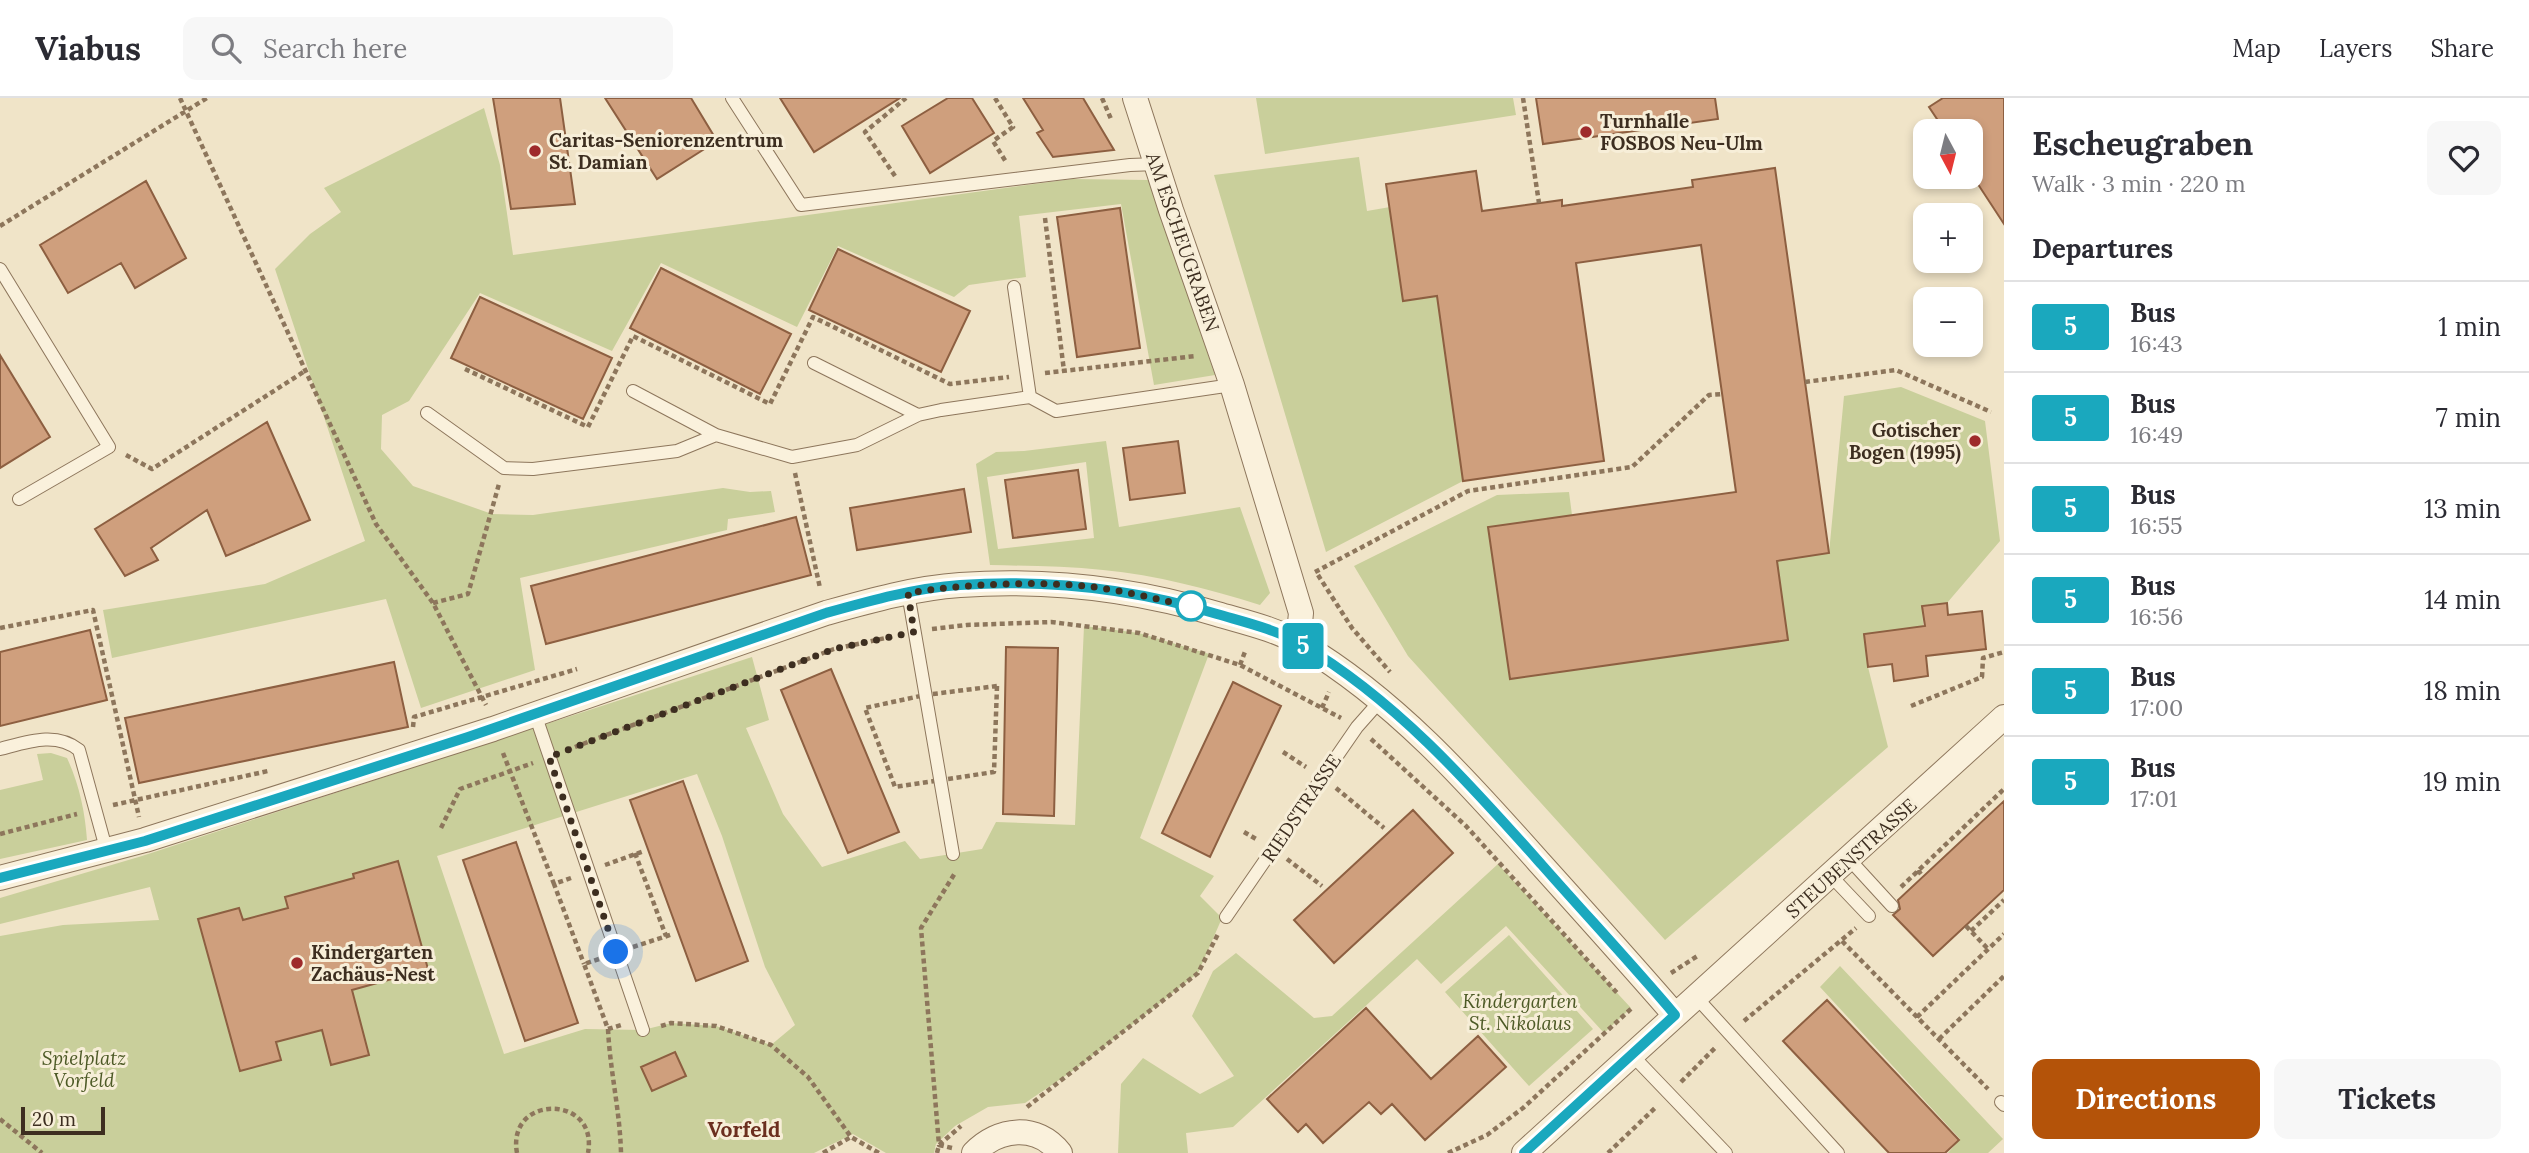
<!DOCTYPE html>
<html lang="en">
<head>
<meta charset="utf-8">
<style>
	:root { --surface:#fff; --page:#f7f7f7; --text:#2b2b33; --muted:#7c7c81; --line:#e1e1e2; --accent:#b45309 }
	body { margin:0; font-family:Lora,serif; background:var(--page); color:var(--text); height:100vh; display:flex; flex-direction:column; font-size:26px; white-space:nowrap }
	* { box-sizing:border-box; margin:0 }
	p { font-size:23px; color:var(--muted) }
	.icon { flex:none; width:38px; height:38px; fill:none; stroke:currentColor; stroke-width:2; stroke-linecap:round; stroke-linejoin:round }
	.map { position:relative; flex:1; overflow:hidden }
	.drawer { display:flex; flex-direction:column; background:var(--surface); width:525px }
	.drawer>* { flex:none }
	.badge { padding:0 14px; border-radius:5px; font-size:24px; line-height:46px }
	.needle { width:46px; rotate:173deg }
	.tools { position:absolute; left:1913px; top:21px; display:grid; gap:14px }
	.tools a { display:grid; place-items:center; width:70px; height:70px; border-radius:14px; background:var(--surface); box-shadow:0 4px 10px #0003; font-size:35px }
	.scale { position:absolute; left:21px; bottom:18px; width:84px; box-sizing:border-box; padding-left:7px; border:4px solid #3d2e20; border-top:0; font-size:19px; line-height:24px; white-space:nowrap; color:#3d2e20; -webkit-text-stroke:5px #f7eed8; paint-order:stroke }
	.you { position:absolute; width:35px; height:35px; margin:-18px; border:5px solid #fff; border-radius:50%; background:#1a73e8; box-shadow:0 0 0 10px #1a73e833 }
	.map>.badge { position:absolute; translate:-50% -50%; box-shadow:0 0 0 4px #fff }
	h2 { padding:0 28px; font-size:26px; line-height:63px }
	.round { display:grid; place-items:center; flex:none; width:74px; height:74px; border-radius:14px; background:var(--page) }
	.headline { display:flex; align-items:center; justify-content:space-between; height:119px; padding:0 28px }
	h1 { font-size:33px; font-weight:700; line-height:52px }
	.button { display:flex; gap:14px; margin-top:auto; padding:14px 28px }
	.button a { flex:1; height:80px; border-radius:14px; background:var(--accent); color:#fff; font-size:28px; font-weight:700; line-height:80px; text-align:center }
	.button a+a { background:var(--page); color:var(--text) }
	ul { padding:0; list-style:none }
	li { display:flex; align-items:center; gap:21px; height:91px; padding:0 28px; border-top:2px solid var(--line) }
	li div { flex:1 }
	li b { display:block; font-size:26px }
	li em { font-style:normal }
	li .badge { min-width:77px; font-weight:700; text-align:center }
	header { display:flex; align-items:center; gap:42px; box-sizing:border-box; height:98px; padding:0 35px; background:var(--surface); border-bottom:2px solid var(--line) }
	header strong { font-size:33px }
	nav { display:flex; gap:38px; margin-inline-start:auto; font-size:24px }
	.search { width:490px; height:63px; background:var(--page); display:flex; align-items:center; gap:18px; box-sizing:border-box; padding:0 24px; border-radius:14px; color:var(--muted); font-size:26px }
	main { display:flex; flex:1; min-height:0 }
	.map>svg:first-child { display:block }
	.green { fill:#c9cf9b; fill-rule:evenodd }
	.building { fill:#cf9f7d; stroke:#8d5f41; stroke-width:2 }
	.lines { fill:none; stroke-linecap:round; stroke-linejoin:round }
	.service-casing { stroke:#8d765c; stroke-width:14 }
	.minor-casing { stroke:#8d765c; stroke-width:26 }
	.path { stroke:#8d765c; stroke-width:4.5; stroke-dasharray:5 3.5; stroke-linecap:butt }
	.service { stroke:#faf1dc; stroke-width:12 }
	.minor { stroke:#faf1dc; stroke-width:24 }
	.line-casing { stroke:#fff; stroke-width:16 }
	.line { stroke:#1aa8be; stroke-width:10 }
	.walk { stroke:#3d2e20; stroke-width:7; stroke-dasharray:0 12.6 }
	.poi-dot { fill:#9e2a2b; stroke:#f7eed8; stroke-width:2.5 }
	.stop-dot { fill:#fff; stroke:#1aa8be; stroke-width:3.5 }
	.labels { text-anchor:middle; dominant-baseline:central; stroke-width:6; stroke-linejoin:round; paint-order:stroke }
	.poi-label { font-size:19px; font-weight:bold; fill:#3d2e20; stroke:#f7eed8; text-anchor:start }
	.street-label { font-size:19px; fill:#3d2e20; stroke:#f7eed8 }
	.park-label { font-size:19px; font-style:italic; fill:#4d5a26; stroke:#f7eed8 }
	.neighbourhood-label { font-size:21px; font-weight:bold; fill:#6b2e1e; stroke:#f7eed8 }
</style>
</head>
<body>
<header>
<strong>Viabus</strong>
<div class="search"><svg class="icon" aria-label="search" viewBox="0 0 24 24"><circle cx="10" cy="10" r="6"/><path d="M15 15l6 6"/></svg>Search here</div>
<nav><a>Map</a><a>Layers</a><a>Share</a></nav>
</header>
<main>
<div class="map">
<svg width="2004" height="1055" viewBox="0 0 2004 1055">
	<rect width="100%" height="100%" fill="#f0e4c8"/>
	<!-- green -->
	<path class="green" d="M 1256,0 L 1513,0 L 1516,17 L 1265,56 Z
		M 484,10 L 500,67 L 513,157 L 1072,81 L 1149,82 L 1215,277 L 1154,287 L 1121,106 L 1019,118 L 1026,179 L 969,187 L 954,199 L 838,148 L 797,229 L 661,165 L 612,253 L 480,195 L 409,303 L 382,317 L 381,351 L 413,388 L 492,416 L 533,417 L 723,390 L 750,394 L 771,393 L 775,414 L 728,421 L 727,432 L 520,480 L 535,572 L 421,610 L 386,501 L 112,560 L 103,512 L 265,486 L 365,443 L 275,171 L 310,136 L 341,114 L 324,90 Z
		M 1359,59 L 1367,113 L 1390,109 L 1403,203 L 1437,198 L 1463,383 L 1326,454 L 1214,77 Z
		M 1901,289 L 1985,323 L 2000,443 L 1947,505 L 1922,508 L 1924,541 L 1890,545 L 1889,533 L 1864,536 L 1868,569 L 1888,649 L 1665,842 L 1408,558 L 1354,468 L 1497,397 L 1569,394 L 1572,417 L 1488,429 L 1510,581 L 1788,542 L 1777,463 L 1829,455 L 1844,298 Z
		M 1106,343 L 1119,429 L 1240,409 L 1270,495 L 1260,507 C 1209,491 1156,477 1103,472 C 1066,468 1027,468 990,467 L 976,366 L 996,354 L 1024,353 ZM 1086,364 L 1094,440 L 998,451 L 987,379 Z
		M 1084,528 L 1139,535 L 1209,556 L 1140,740 L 1214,778 L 1200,798 L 1222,820 L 1198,875 L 1077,970 L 1025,1005 L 988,1009 L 955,1028 L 936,1046 L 934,1055 L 886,1055 L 853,1036 L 814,1055 L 0,1055 L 0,838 L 63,827 L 159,822 L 150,789 L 0,826 L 0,800 L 142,758 L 752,559 L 769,622 L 746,630 L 783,716 L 822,769 L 905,743 L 920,761 L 982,751 L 996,724 L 1075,727 ZM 697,676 L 722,738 L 765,869 L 795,927 L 771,947 L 716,928 L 671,925 L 643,932 L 585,931 L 504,956 L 437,758 Z
		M 51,655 L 67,660 C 79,686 85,713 87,742 L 0,761 L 0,692 L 43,682 L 37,656 Z
		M 1498,766 L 1631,910 L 1604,935 L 1506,828 L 1441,886 L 1417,861 L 1233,1029 L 1186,1035 L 1188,1055 L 1118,1055 L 1121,986 L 1143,960 L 1200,996 L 1234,978 L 1192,918 L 1213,873 L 1236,855 L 1314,920 L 1332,918 Z
		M 1509,837 L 1593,931 L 1529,988 L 1445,894 Z
		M 1840,868 L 2003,1041 L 1988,1055 L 1948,1055 L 1960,1041 L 1820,889 Z"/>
	<!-- building -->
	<path class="building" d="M 493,0 L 560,0 L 575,106 L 511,111 Z
		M 605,0 L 691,0 L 717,43 L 657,81 Z
		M 780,0 L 900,0 L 814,54 Z
		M 948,0 L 972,0 L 994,35 L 930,75 L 902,28 Z
		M 1023,0 L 1083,0 L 1114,52 L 1053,59 L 1037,35 L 1043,32 Z
		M 1536,0 L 1715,0 L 1718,21 L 1543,46 Z
		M 1943,0 L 2004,0 L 2004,126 L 1970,74 L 1970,33 L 1945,33 L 1929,9 Z
		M 1775,70 L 1829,455 L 1777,463 L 1788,542 L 1510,581 L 1488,429 L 1736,394 L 1701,147 L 1576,165 L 1604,363 L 1463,383 L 1437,198 L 1403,203 L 1386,86 L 1476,73 L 1482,113 L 1562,102 L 1562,108 L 1693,89 L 1692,82 Z
		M 146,83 L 186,160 L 135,190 L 121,165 L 68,195 L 40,147 Z
		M 1120,110 L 1140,250 L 1077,259 L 1057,119 Z
		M 838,151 L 970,213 L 941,274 L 809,212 Z
		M 661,170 L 791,236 L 760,296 L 630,230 Z
		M 480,199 L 612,260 L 583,321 L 451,260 Z
		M 0,257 L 50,339 L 0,370 Z
		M 267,324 L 310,422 L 226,458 L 207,412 L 151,450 L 158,462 L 125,478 L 95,431 Z
		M 1178,343 L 1185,395 L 1130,402 L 1123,350 Z
		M 1078,372 L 1086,431 L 1013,440 L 1005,382 Z
		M 964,391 L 971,434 L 857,452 L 850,410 Z
		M 796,419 L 811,477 L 546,546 L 531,488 Z
		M 1947,505 L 1948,517 L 1982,513 L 1986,551 L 1926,558 L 1928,578 L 1894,583 L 1892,566 L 1868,569 L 1864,536 L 1925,528 L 1922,508 Z
		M 90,532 L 107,602 L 0,628 L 0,554 Z
		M 1006,549 L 1058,550 L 1054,718 L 1003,716 Z
		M 394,564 L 408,629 L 139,685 L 125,620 Z
		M 831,571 L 899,734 L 848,755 L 781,592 Z
		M 1233,584 L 1281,608 L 1210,759 L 1162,735 Z
		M 683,683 L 748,863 L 696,883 L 630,702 Z
		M 2004,703 L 2004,792 L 1933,858 L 1893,817 L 1900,811 L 1898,802 Z
		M 1413,712 L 1453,755 L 1334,865 L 1294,822 Z
		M 516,744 L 578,925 L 525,943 L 463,762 Z
		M 398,763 L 428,871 L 352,892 L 369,957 L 331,967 L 322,932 L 276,944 L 281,962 L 240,973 L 198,821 L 239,810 L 243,822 L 288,810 L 285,799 L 354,780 L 353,776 Z
		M 1827,902 L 1959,1042 L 1945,1055 L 1889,1055 L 1783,943 Z
		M 1366,910 L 1431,981 L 1478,938 L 1506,969 L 1425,1042 L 1392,1006 L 1381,1016 L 1369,1004 L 1323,1045 L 1306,1026 L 1298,1034 L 1267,1001 Z
		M 675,954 L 686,978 L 652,993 L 641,969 Z"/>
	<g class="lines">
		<!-- service casing -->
		<g class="service-casing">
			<path id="service" d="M 732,0 L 801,107 L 1130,67 L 1157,66
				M 0,171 L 109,349 L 19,401
				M 1014,189 L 1030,299
				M 814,265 L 918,317
				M 633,293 L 716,337
				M 427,315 L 504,370 L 533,371 L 677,353 L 716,337 L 792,359 L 857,347 L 918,317 L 941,312 L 1030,299 L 1056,313 L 1232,287
				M 908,495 L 953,756
				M 535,616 L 643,932
				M 0,651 C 27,644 56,633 79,652 L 107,754
				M 1849,761 L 1892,808
				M 1831,778 L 1869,818
				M 1226,819 L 1357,629 L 1380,603
				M 1696,899 L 1838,1055
				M 1631,956 L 1726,1055
				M 2001,1004 L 2004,1007"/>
		</g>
		<!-- minor casing -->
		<g class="minor-casing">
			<path id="minor" d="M 1135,0 L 1171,112 L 1232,287 L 1301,515 L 1298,545
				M 0,780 L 145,742 L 493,631 L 826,515 C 869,503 915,490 960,487 C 1046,481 1134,491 1217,516 C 1244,524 1276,531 1301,546 C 1394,601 1467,683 1538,763 C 1584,814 1630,865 1675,917
				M 974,1055 C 998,1030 1037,1025 1060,1055
				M 1524,1055 L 2004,619"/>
		</g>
		<!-- path -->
		<path class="path" d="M 180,0 L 376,426 L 433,505 L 486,607
			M 995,0 L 1013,29 L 993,43 L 1006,64
			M 1102,0 L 1111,21
			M 1523,0 L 1539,105
			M 895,78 L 865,34 L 906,0
			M 1045,120 L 1064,273
			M 0,128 L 207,0
			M 465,271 L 588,329 L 633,238 L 770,306 L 813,219 L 950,286 L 1009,279
			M 1045,275 L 1196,258
			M 1805,284 L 1896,272 L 1991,314
			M 126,357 L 152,371 L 305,273
			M 795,375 L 820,490
			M 1315,474 L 1468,393 L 1632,369 L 1709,297 L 1722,296
			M 1318,477 L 1352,530 L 1390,574
			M 433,505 L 468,496 L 499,386
			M 0,530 L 93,512 L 139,719
			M 932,531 L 967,527 L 1051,524 L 1139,535 L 1240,567 L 1341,620
			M 1240,567 L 1246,551
			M 997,588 L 994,674 L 895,689 L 865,610 L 925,597 Z
			M 1911,608 L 1982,579 L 1983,560 L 2004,554
			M 1322,610 L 1329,594
			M 413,629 L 414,619 L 577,571
			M 1371,641 L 1466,728 L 1618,896
			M 567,652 L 834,551 L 895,538
			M 1283,654 L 1306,669
			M 503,655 L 554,786
			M 1336,690 L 1384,730
			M 113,707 L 268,673
			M 441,730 L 460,691 L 533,665
			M 1244,734 L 1256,741
			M 0,736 L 77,716
			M 635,755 L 666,838
			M 1287,761 L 1322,788
			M 605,767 L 644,753
			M 1918,772 L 1923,779
			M 571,780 L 554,786 L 584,866
			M 1901,789 L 2004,691
			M 1966,828 L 1988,851
			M 1971,833 L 2004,802
			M 1842,843 L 1988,991
			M 633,849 L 673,836
			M 599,861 L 584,866 L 608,931 L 621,927
			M 1671,875 L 1699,857
			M 1917,919 L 2004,836
			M 1744,923 L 1856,830
			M 661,928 L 671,925 L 716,928 L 771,947 L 808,979 L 851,1039 L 879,1055
			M 608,931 C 610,973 620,1013 621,1055
			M 1939,941 L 2004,878
			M 1681,984 L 1717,948
			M 1027,1009 L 1198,875 L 1218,836
			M 0,1021 L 42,1055
			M 952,1050 L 939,1047 L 921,830 L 955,775
			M 517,1055 C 506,996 599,996 588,1055
			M 823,1055 L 851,1039
			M 937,1055 L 939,1047 L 961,1028
			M 1448,1055 L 1487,1037 L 1523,1010 L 1633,909
			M 1608,1055 L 1655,1010"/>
		<!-- service -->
		<use href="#service" class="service"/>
		<!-- minor -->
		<use href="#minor" class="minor"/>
	</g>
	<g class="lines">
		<!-- line casing -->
		<g class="line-casing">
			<path id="line" d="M 0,780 L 145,743 L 468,639 L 826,515 C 869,503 915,490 960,487 C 1046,481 1134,491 1217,516 C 1244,524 1275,531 1301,546 C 1396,602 1469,685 1542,767 C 1586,817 1632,866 1675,917 L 1524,1055"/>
		</g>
		<!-- line -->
		<use href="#line" class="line"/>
		<!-- walk -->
		<path class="walk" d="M 616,854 L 549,659 L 834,551 L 914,534 L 908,495 C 967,486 1026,483 1085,488 C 1122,492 1160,502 1197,510 L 1191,508"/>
	</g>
	<!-- markers -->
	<g class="poi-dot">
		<circle cx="1586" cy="34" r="7"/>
		<circle cx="535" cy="53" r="7"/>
		<circle cx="1975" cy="343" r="7"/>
		<circle cx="297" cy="865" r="7"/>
	</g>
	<circle class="stop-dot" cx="1191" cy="508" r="14"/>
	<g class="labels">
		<!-- poi labels -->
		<g class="poi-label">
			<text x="1600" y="23">Turnhalle<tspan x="1600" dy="22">FOSBOS Neu-Ulm</tspan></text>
			<text x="549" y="42">Caritas-Seniorenzentrum<tspan x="549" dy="22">St. Damian</tspan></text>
			<text x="1961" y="332" text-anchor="end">Gotischer<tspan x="1961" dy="22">Bogen (1995)</tspan></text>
			<text x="311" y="854">Kindergarten<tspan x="311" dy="22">Zachäus-Nest</tspan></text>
		</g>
		<!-- street labels -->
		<g class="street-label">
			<text transform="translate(1183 144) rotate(71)">AM ESCHEUGRABEN</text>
			<text transform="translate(1301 710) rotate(-56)">RIEDSTRASSE</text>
			<text transform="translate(1851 760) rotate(-42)">STEUBENSTRASSE</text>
		</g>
		<!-- park labels -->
		<g class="park-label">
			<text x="1520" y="903">Kindergarten<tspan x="1520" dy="22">St. Nikolaus</tspan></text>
			<text x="84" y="960">Spielplatz<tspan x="84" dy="22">Vorfeld</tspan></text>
		</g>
		<!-- neighbourhood labels -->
		<g class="neighbourhood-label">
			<text x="744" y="1031">Vorfeld</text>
		</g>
	</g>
</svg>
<div class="tools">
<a><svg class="needle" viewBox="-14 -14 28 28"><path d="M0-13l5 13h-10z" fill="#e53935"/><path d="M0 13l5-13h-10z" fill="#7c7c81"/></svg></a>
<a>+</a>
<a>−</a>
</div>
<div class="scale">20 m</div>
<div class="you" style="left:616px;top:854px"></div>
<b class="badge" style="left:1303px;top:548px;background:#1aa8be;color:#fff">5</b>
</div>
<section class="drawer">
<div class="headline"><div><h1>Escheugraben</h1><p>Walk · 3 min · 220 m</p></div><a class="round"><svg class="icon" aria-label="heart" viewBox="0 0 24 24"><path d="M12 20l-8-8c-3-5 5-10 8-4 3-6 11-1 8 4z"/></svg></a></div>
<h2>Departures</h2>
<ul>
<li><span class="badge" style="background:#1aa8be;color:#fff">5</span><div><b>Bus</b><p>16:43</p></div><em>1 min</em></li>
<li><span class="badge" style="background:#1aa8be;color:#fff">5</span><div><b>Bus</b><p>16:49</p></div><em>7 min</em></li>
<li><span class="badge" style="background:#1aa8be;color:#fff">5</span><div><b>Bus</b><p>16:55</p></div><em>13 min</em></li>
<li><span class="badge" style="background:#1aa8be;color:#fff">5</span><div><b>Bus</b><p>16:56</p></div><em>14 min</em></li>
<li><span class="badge" style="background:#1aa8be;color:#fff">5</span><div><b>Bus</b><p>17:00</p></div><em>18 min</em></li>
<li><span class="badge" style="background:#1aa8be;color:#fff">5</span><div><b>Bus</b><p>17:01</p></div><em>19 min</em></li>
</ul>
<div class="button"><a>Directions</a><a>Tickets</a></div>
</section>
</main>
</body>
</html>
